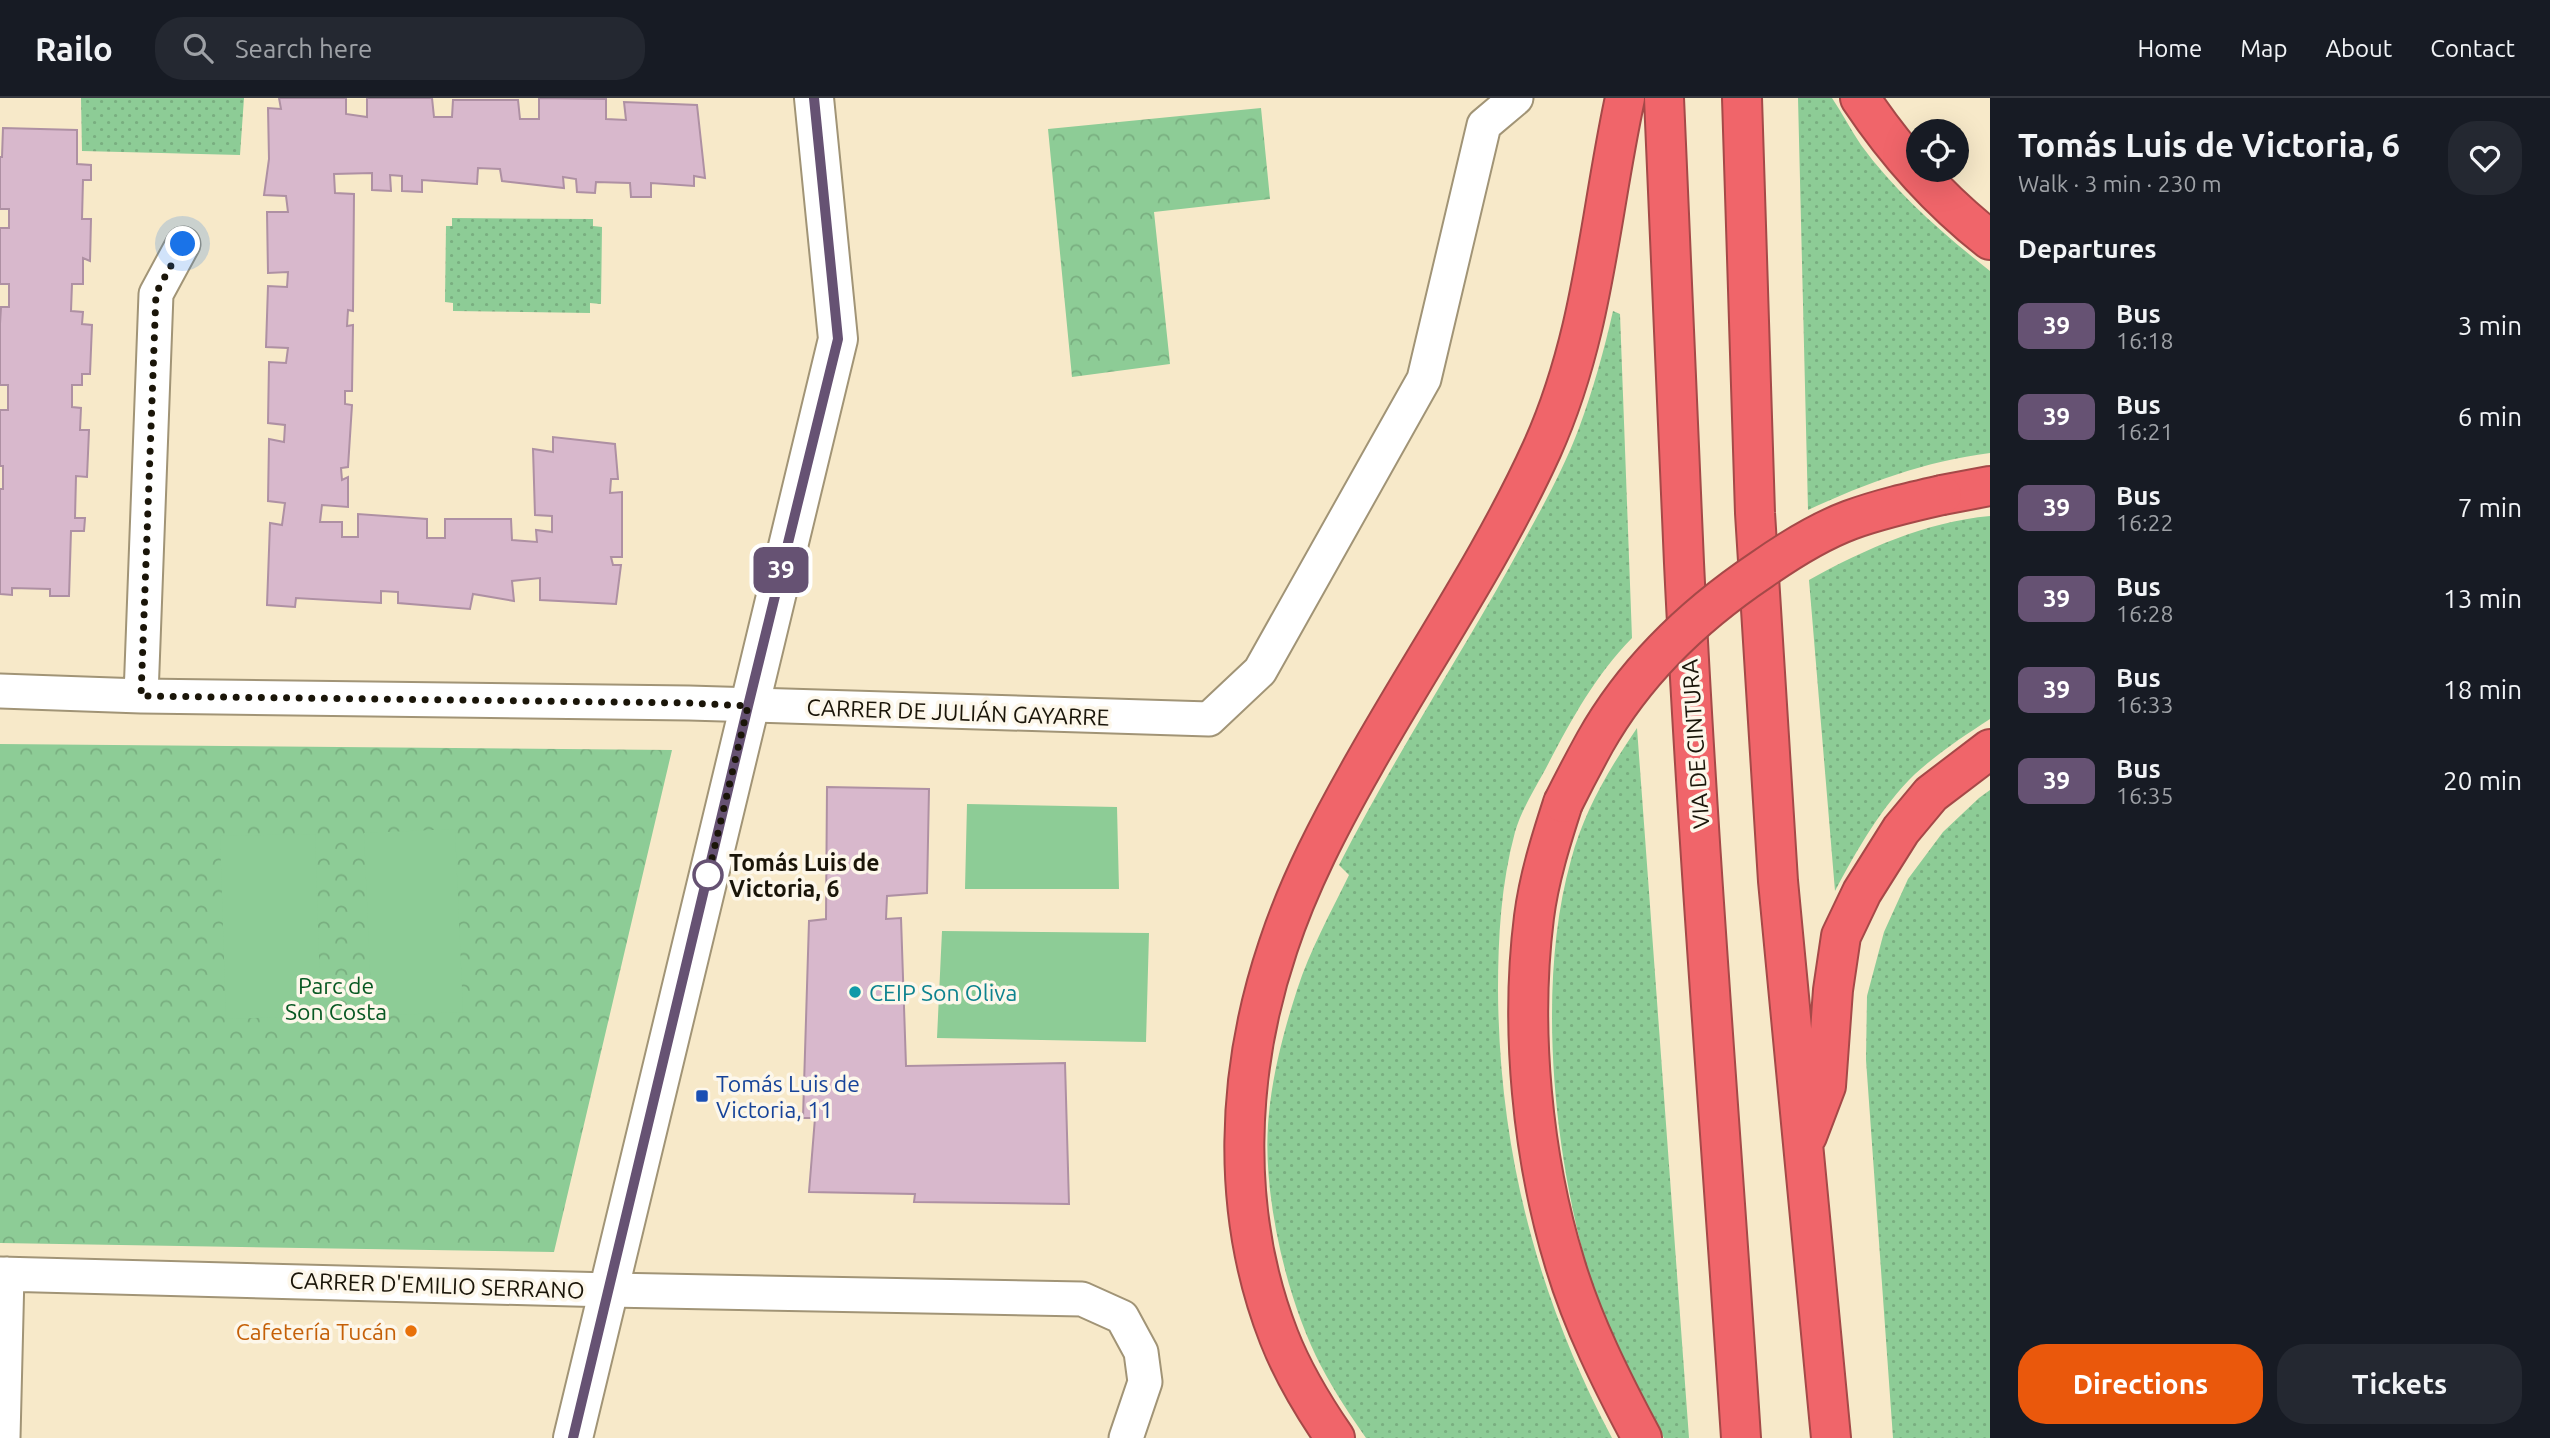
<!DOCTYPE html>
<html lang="en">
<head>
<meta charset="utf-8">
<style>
	:root { --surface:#171b24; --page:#242831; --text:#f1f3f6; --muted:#9ea1a6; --line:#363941; --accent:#ea580c }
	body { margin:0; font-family:Ubuntu,sans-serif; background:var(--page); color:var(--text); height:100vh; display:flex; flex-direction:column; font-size:26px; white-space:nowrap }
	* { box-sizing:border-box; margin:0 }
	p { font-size:23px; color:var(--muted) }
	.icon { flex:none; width:38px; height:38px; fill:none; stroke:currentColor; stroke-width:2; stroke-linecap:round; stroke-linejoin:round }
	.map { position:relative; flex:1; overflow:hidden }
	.sheet { display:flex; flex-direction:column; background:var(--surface); width:560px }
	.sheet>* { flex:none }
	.badge { padding:0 14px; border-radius:10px; font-size:24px; line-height:46px }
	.tools { position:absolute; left:1906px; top:21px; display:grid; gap:14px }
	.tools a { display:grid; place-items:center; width:63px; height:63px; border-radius:50%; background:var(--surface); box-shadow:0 7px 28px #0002; font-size:35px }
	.you { position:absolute; width:35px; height:35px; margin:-18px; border:5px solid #fff; border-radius:50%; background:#1a73e8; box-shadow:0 0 0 10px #1a73e833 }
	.map>.badge { position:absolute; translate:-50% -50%; box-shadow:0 0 0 4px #fff }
	h2 { padding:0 28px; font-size:26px; line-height:63px }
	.round { display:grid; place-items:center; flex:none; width:74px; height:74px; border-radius:28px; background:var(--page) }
	.head { display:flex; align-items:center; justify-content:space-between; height:119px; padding:0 28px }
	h1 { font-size:33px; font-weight:600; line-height:52px }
	.primary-button { display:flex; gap:14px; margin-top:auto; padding:14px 28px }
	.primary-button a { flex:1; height:80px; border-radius:28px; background:var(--accent); color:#fff; font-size:28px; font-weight:600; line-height:80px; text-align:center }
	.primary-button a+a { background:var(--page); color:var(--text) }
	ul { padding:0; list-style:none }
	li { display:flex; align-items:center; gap:21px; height:91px; padding:0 28px }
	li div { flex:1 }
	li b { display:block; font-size:26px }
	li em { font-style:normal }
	li .badge { min-width:77px; font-weight:700; text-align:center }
	header { display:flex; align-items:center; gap:42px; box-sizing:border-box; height:98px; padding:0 35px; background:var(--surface); border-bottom:2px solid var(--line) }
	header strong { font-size:33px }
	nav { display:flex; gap:38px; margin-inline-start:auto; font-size:24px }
	.search { width:490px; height:63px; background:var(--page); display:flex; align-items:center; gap:18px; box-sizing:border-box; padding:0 24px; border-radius:28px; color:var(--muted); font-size:26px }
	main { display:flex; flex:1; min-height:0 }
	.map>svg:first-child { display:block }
	.grass { fill:url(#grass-dots) }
	.park { fill:url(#park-crowns) }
	.garden { fill:#8dcc96 }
	.building { fill:#d8b8cc; stroke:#ae90a3; stroke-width:2 }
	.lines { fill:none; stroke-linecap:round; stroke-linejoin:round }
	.street-casing { stroke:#a19476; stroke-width:37 }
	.secondary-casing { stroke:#a19476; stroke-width:42 }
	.highway-casing { stroke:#a54948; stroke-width:42 }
	.street { stroke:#fff; stroke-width:33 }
	.secondary { stroke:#fff; stroke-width:38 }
	.highway { stroke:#f0656a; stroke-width:38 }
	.highway-bridge-casing { stroke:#a54948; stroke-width:42; stroke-linecap:butt }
	.highway-bridge { stroke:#f0656a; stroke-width:38 }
	.line-casing { stroke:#fff; stroke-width:16 }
	.line { stroke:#665273; stroke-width:10 }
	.walk { stroke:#1a1509; stroke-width:7; stroke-dasharray:0 12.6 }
	.stop-dot { fill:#fff; stroke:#665273; stroke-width:3.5 }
	.culture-dot { fill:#0f9aa8; stroke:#fdf7ea; stroke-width:2.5 }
	.transit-dot { fill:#1a4fb4; stroke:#fdf7ea; stroke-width:2.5 }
	.food-dot { fill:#e8710a; stroke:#fdf7ea; stroke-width:2.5 }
	.labels { text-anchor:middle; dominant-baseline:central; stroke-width:7; stroke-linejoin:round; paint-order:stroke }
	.street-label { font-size:23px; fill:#1a1509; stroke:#fdf7ea }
	.stop-label { font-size:23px; font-weight:bold; fill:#1a1509; stroke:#fdf7ea; text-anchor:start }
	.park-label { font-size:23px; fill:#075822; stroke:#fdf7ea }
	.culture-label { font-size:23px; fill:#0d838f; stroke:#fdf7ea; text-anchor:start }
	.transit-label { font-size:23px; fill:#164399; stroke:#fdf7ea; text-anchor:start }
	.food-label { font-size:23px; fill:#c56008; stroke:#fdf7ea; text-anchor:end }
</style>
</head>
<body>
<header>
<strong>Railo</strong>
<div class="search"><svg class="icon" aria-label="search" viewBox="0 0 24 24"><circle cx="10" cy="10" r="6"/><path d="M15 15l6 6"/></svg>Search here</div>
<nav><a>Home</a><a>Map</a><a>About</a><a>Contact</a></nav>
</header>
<main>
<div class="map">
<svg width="1990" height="1340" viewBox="0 0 1990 1340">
	<defs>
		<pattern id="grass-dots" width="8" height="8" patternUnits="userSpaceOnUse" patternTransform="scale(1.75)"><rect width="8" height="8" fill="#8dcc96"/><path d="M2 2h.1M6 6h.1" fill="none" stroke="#79ae80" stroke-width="1.8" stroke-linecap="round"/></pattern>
		<pattern id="park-crowns" width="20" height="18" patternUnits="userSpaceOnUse" patternTransform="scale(1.75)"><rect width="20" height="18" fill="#8dcc96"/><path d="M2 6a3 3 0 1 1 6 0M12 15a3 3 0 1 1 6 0" fill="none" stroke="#79ae80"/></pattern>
	</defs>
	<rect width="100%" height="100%" fill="#f7e9c9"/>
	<!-- grass -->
	<path class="grass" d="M 81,0 L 244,0 L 240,57 L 82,53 Z
		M 1798,0 L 1832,0 C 1842,15 1851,32 1861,47 C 1897,96 1942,135 1990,173 L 1990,355 C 1926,363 1866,385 1808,412 Z
		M 452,120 L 593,121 L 593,128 L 602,129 L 601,206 L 590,205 L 590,215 L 453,213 L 453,205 L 445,204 L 446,128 L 452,128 Z
		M 1613,213 L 1620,216 L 1632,540 C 1594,579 1570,624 1545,672 C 1534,692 1521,713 1515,734 C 1501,786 1498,839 1498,892 C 1499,1053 1537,1198 1612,1340 L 1366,1340 C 1350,1317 1334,1293 1321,1268 C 1287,1203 1263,1100 1268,1027 C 1271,982 1283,935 1297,892 C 1310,852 1331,814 1349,777 L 1339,767 C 1391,665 1454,568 1510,468 C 1534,424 1561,378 1579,330 C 1593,292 1604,253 1613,213 Z
		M 1990,418 L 1990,621 C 1964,638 1938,655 1915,676 C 1881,709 1857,752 1835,793 L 1809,482 C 1865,451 1925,424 1990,418 Z
		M 1637,630 L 1689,1340 L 1664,1340 C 1649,1310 1630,1281 1616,1251 C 1558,1117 1531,903 1571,762 C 1584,713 1609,671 1637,630 Z
		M 1990,692 L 1990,1340 L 1893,1340 L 1866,962 L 1867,898 L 1884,834 L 1908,781 L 1943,734 L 1979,700 Z"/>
	<!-- park -->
	<path class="park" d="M 1261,10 L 1270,101 L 1154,114 L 1170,266 L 1072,279 L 1048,31 Z
		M 0,646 L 672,652 L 554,1154 L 0,1145 Z"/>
	<!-- garden -->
	<path class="garden" d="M 967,706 L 1117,709 L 1119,791 L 965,791 Z
		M 455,731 L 463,914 L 372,918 L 364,735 Z
		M 315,736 L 321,918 L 226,921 L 220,738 Z
		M 942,833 L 1149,835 L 1146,944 L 937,940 Z"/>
	<!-- building -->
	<path class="building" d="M 279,0 L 346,0 L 346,16 L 367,19 L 367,0 L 432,0 L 434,19 L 452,19 L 453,2 L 518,2 L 520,21 L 539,21 L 539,0 L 606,1 L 606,21 L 626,22 L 624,4 L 697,7 L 705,80 L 694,78 L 694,88 L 651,85 L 651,99 L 631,99 L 630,85 L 596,84 L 595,95 L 577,94 L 576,81 L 563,79 L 564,90 L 502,83 L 500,71 L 478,70 L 477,86 L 422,82 L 422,94 L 402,93 L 402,78 L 390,77 L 391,93 L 372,92 L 372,75 L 334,76 L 335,95 L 354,96 L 353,213 L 348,212 L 347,228 L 353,227 L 352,293 L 345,293 L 345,306 L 352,307 L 348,369 L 341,370 L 342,382 L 348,379 L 348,409 L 322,407 L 320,424 L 342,424 L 342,439 L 358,439 L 358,416 L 427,421 L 427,440 L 445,440 L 445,421 L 511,421 L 512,442 L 537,444 L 536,432 L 552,434 L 552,418 L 535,417 L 533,351 L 553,354 L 553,339 L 615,346 L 618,381 L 611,381 L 610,395 L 622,394 L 622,459 L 611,459 L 613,467 L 621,467 L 616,506 L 540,502 L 540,480 L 512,483 L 514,503 L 473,496 L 470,511 L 398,505 L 398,494 L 381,493 L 381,505 L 296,500 L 295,509 L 267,507 L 270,425 L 282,427 L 285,405 L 268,403 L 269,341 L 284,344 L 285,327 L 268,325 L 269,264 L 286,265 L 288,250 L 266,249 L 268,188 L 287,189 L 288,174 L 268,175 L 267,114 L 288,114 L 286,98 L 264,97 L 269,61 L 268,10 L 281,11 Z
		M 3,30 L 77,32 L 77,66 L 91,67 L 91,82 L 83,82 L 82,121 L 91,121 L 90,163 L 83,160 L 83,186 L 72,186 L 71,213 L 83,214 L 82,226 L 92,227 L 90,276 L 82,276 L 82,287 L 72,287 L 72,309 L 81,310 L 80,332 L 89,332 L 87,379 L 76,378 L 75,420 L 85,420 L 84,433 L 71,433 L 69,498 L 50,498 L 50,491 L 12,490 L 12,497 L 0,496 L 0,391 L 3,391 L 3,368 L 0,368 L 0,312 L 8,312 L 8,287 L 0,287 L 0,226 L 1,209 L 9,209 L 9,186 L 0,186 L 0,130 L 9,130 L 9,111 L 0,111 L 0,59 L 2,59 Z
		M 827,689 L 929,691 L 927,795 L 887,798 L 886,821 L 901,820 L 906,968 L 1065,965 L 1069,1106 L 914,1104 L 915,1096 L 809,1094 L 815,1020 L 803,1020 L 809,823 L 826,821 Z"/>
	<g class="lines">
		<!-- street casing -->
		<g class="street-casing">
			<path id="street" d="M 0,593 L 141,598 L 689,605 L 1209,621 L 1260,573 L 1424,281 L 1484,27 L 1516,0
				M 141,598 L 156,196 L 183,146
				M 0,1176 L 610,1192 L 1082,1201 L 1122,1219 L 1141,1254 L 1145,1284 L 1126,1340
				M 3,1340 L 7,1176"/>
		</g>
		<!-- secondary casing -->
		<g class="secondary-casing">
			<path id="secondary" d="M 573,1340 L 838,241 L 814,0"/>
		</g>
		<!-- highway casing -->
		<g class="highway-casing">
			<path id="highway" d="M 1664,0 C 1672,155 1676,310 1684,465 C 1698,757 1722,1048 1741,1340
				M 1742,0 L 1755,415 L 1778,783 L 1831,1340
				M 1860,0 C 1896,54 1939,102 1990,142
				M 1942,397 L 1990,388
				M 1563,705 C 1551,742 1539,780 1534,819 C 1520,930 1532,1058 1565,1166 C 1583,1226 1612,1284 1642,1340
				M 1807,1038 L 1826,988 L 1833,892 L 1841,838 L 1862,794 L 1901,732 L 1931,696 L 1990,651
				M 1335,1340 C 1313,1308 1293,1275 1279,1239 C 1230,1114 1236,974 1278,849 C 1299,785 1331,724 1364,666 C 1423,561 1492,461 1542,351 C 1594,235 1599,121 1625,0"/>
		</g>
		<!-- street -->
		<use href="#street" class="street"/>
		<!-- secondary -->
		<use href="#secondary" class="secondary"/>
		<!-- highway -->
		<use href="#highway" class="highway"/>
		<!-- highway-bridge casing -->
		<g class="highway-bridge-casing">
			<path id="highway-bridge" d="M 1563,705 C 1573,685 1584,664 1595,644 C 1635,573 1694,517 1761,472 C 1788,453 1818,434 1850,422 C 1880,411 1911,404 1942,397"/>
		</g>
		<!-- highway-bridge -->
		<use href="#highway-bridge" class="highway-bridge"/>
	</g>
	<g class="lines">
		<!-- line casing -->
		<g class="line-casing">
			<path id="line" d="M 573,1340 L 748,608 L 838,241 L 814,0"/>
		</g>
		<!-- line -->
		<use href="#line" class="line"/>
		<!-- walk -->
		<path class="walk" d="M 183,146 L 156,195 L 141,598 L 689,605 L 748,608 L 708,777"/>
	</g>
	<!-- markers -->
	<circle class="stop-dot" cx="708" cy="777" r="14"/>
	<circle class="culture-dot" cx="855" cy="894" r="7"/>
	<rect class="transit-dot" x="695" y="991" width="14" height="14" rx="3.5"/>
	<circle class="food-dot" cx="411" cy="1233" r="7"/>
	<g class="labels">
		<!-- street labels -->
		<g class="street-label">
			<text transform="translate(958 614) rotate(2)">CARRER DE JULIÁN GAYARRE</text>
			<text transform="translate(1695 646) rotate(-94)">VIA DE CINTURA</text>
			<text transform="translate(437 1187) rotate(2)">CARRER D'EMILIO SERRANO</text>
		</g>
		<!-- stop labels -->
		<g class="stop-label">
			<text x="729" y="764">Tomás Luis de<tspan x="729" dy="26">Victoria, 6</tspan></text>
		</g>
		<!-- park labels -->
		<g class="park-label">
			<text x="336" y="887">Parc de<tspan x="336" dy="26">Son Costa</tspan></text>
		</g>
		<!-- culture labels -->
		<g class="culture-label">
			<text x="869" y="894">CEIP Son Oliva</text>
		</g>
		<!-- transit labels -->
		<g class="transit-label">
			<text x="716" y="985">Tomás Luis de<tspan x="716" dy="26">Victoria, 11</tspan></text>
		</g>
		<!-- food labels -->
		<g class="food-label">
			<text x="397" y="1233">Cafetería Tucán</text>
		</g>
	</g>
</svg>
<div class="tools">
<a><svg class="icon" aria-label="locate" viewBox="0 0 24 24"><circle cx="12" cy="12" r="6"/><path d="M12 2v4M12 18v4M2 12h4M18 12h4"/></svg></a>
</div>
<div class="you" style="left:183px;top:146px"></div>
<b class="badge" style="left:781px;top:472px;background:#665273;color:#fff">39</b>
</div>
<section class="sheet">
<div class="head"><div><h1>Tomás Luis de Victoria, 6</h1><p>Walk · 3 min · 230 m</p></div><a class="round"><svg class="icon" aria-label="heart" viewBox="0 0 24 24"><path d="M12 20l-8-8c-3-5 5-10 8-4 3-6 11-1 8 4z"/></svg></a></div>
<h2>Departures</h2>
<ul>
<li><span class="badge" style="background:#665273;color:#fff">39</span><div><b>Bus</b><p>16:18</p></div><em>3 min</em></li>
<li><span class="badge" style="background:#665273;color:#fff">39</span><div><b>Bus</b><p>16:21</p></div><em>6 min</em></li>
<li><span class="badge" style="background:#665273;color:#fff">39</span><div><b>Bus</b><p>16:22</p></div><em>7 min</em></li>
<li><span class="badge" style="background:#665273;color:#fff">39</span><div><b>Bus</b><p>16:28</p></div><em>13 min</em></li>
<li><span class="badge" style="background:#665273;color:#fff">39</span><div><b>Bus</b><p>16:33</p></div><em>18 min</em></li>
<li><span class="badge" style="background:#665273;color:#fff">39</span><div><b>Bus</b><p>16:35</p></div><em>20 min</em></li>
</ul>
<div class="primary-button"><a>Directions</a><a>Tickets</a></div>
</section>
</main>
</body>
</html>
